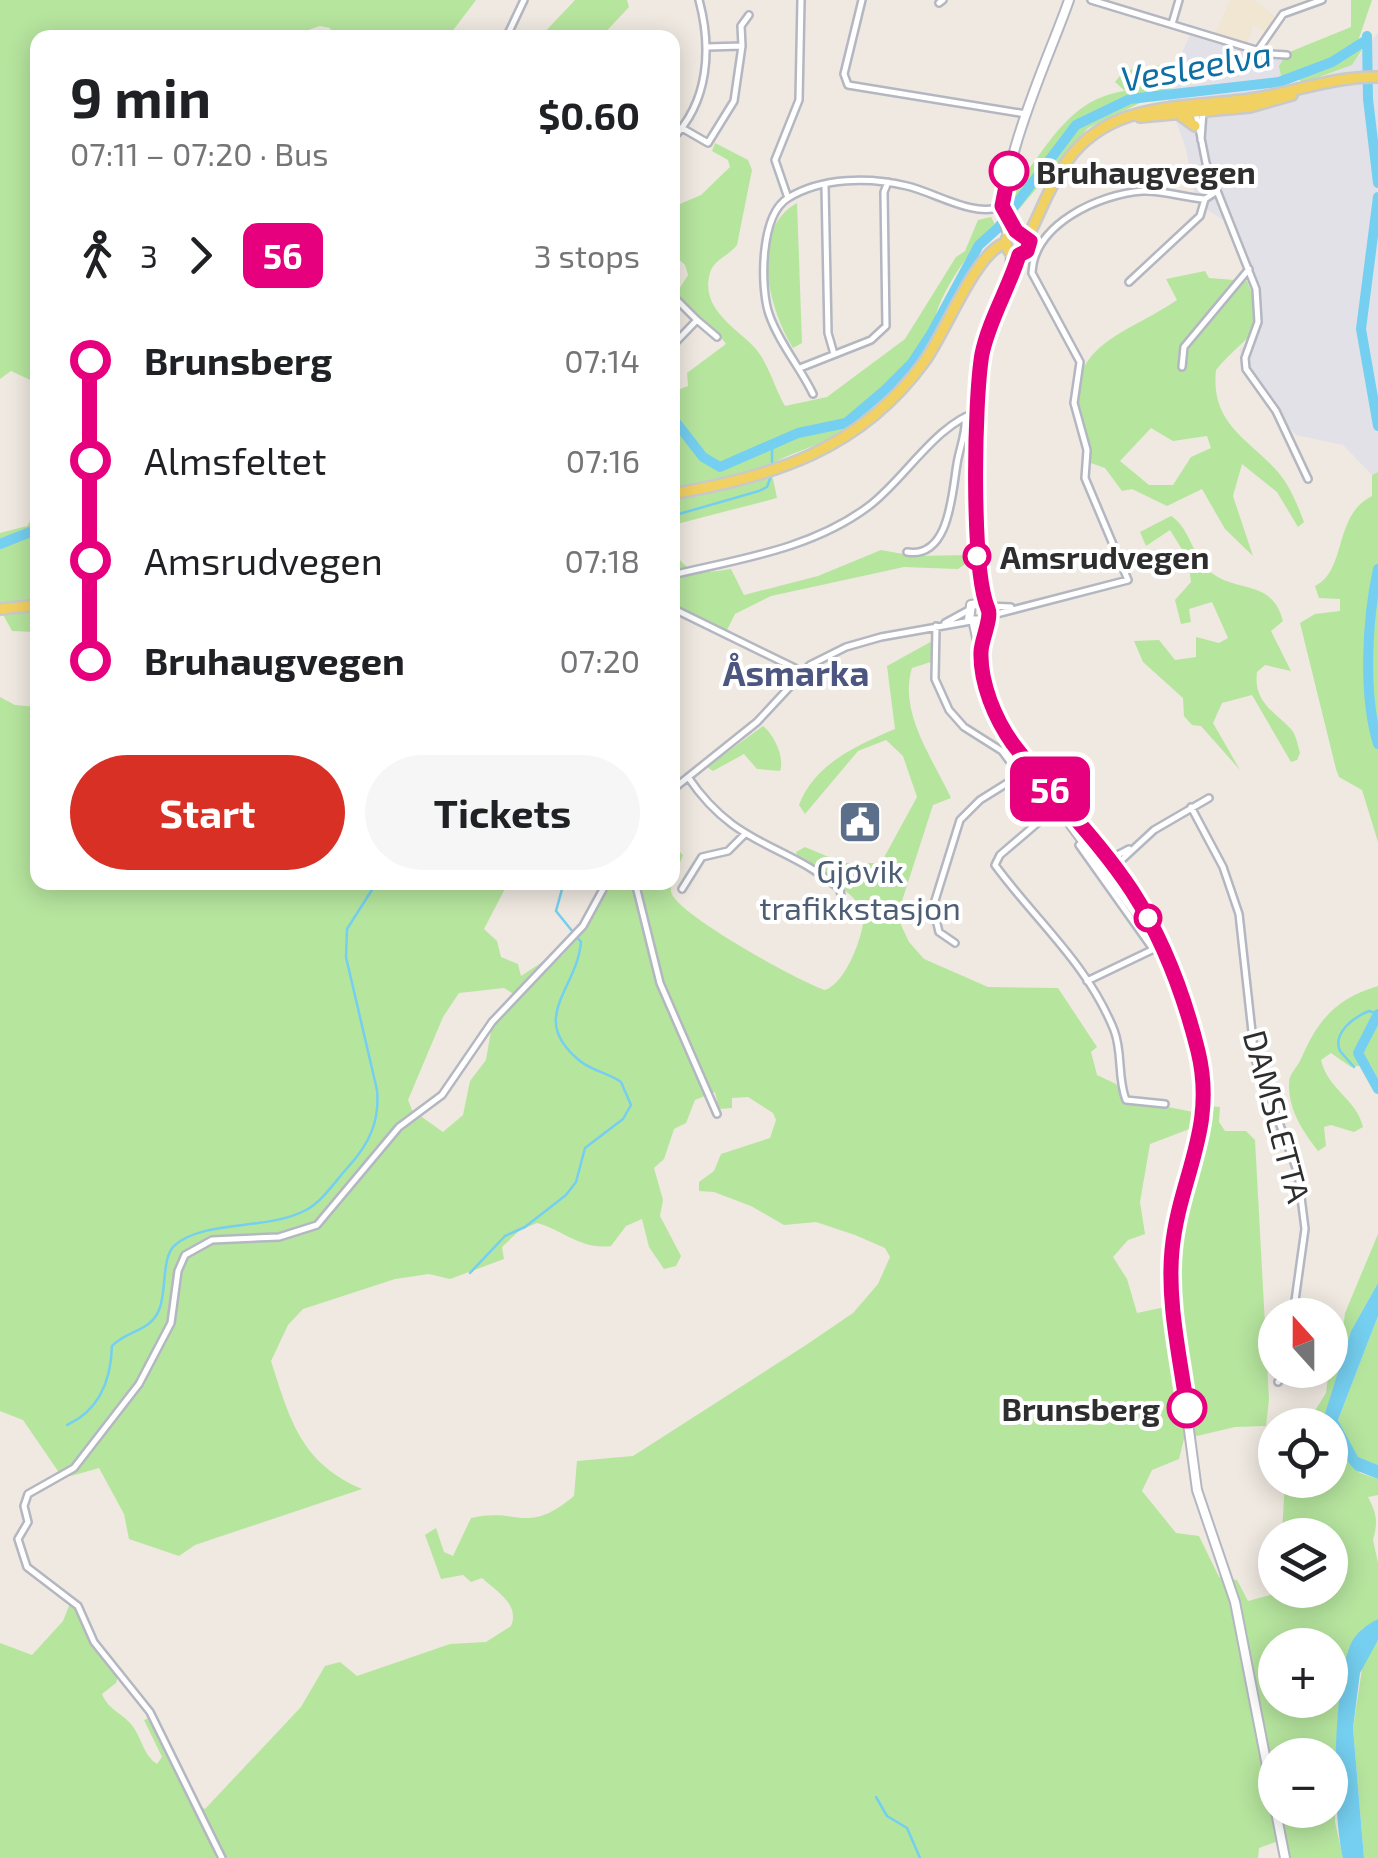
<!DOCTYPE html>
<html lang="en">
<head>
<meta charset="utf-8">
<style>
	:root { --surface:#fff; --page:#f6f6f6; --text:#202124; --muted:#757577; --accent:#d93025 }
	body { margin:0; font-family:"Exo 2",sans-serif; background:var(--page); color:var(--text); height:100vh; display:flex; flex-direction:column; font-size:38px; white-space:nowrap }
	* { box-sizing:border-box; margin:0 }
	p { font-size:32px; color:var(--muted) }
	.icon { flex:none; width:55px; height:55px; fill:none; stroke:currentColor; stroke-width:2; stroke-linecap:round; stroke-linejoin:round }
	.map { position:relative; flex:1; overflow:hidden }
	.details { position:absolute; left:30px; top:30px; width:650px; height:860px; display:flex; flex-direction:column; background:var(--surface); border-radius:20px; box-shadow:0 5px 25px #0003 }
	.details>* { flex:none }
	.badge { padding:0 20px; border-radius:15px; font-size:35px; line-height:65px }
	.needle { width:65px; rotate:339deg }
	.fabs { position:absolute; left:1258px; top:1298px; display:grid; gap:20px }
	.fabs a { display:grid; place-items:center; width:90px; height:90px; border-radius:50%; background:var(--surface); box-shadow:0 5px 25px #0003; font-size:50px }
	.map>.badge { position:absolute; translate:-50% -50%; box-shadow:0 0 0 5px #fff }
	.legs { display:flex; align-items:center; gap:15px; height:110px; padding:0 40px; font-size:32px }
	.legs p { margin-inline-start:auto }
	.summary { display:flex; align-items:center; justify-content:space-between; height:170px; padding:0 40px }
	h1 { font-size:55px; font-weight:700; line-height:75px }
	.button { display:flex; gap:20px; margin-top:auto; padding:20px 40px }
	.button a { flex:1; height:115px; border-radius:60px; background:var(--accent); color:#fff; font-size:40px; font-weight:700; line-height:115px; text-align:center }
	.button a+a { background:var(--page); color:var(--text) }
	ul { padding:0 40px; list-style:none }
	li { display:flex; align-items:center; gap:35px; height:100px; font-size:38px }
	li i { display:grid; place-items:center; width:15px; height:100%; margin:0 12px; background:currentColor }
	li i::after { content:''; width:25px; height:25px; margin:-12px; border:8px solid; border-radius:50%; background:var(--surface) }
	li p { margin-inline-start:auto }
	li:first-child i { background:linear-gradient(#0000 50%,currentColor 0) }
	li:last-child i { background:linear-gradient(currentColor 50%,#0000 0) }
	.map>svg:first-child { display:block }
	.industrial { fill:#e3e1e8 }
	.education { fill:#f0e6d1 }
	.green { fill:#b6e59e; fill-rule:evenodd }
	.water { fill:#75cff0 }
	.lines { fill:none; stroke-linecap:round; stroke-linejoin:round }
	.stream { stroke:#75cff0; stroke-width:2.5 }
	.river { stroke:#75cff0; stroke-width:10 }
	.minor-casing { stroke:#b4b7c1; stroke-width:10 }
	.secondary-casing { stroke:#b4b7c1; stroke-width:12 }
	.primary-casing { stroke:#c9c9c9; stroke-width:14 }
	.minor { stroke:#fff; stroke-width:5 }
	.secondary { stroke:#fff; stroke-width:8 }
	.primary { stroke:#f2d163; stroke-width:9 }
	.line-1-casing { stroke:#fff; stroke-width:22 }
	.line-1 { stroke:#e6007e; stroke-width:15 }
	.stop-1-dot { fill:#fff; stroke:#e6007e; stroke-width:5 }
	.labels { text-anchor:middle; dominant-baseline:central; stroke-width:8; stroke-linejoin:round; paint-order:stroke }
	.stop-label { font-size:32px; font-weight:bold; fill:#2e2e2e; stroke:#fff; text-anchor:start }
	.service-label { font-size:32px; fill:#4e5e75; stroke:#fff }
	.street-label { font-size:32px; fill:#2e2e2e; stroke:#fff }
	.water-label { font-size:35px; font-style:italic; fill:#0d6fa3; stroke:#fff }
	.neighbourhood-label { font-size:35px; font-weight:bold; fill:#4d5680; stroke:#fff }
</style>
</head>
<body>
<div class="map">
<svg width="1378" height="1858" viewBox="0 0 1378 1858">
	<rect width="100%" height="100%" fill="#efe9e1"/>
	<!-- industrial -->
	<path class="industrial" d="M 1193,28 L 1287,53 L 1298,82 L 1308,82 L 1352,65 L 1378,33 L 1378,472 L 1372,475 L 1343,445 L 1296,435 L 1270,408 L 1239,350 L 1245,345 L 1253,295 L 1247,281 L 1250,278 L 1226,222 L 1196,202 L 1186,149 L 1165,91 Z"/>
	<!-- education -->
	<path class="education" d="M 1230,0 L 1254,0 L 1275,16 L 1266,31 L 1253,26 L 1247,44 L 1215,34 Z"/>
	<!-- green -->
	<path class="green" d="M 0,0 L 476,0 L 448,37 L 333,37 L 330,28 L 320,26 L 285,38 L 38,38 L 37,383 L 11,371 L 0,379 Z
		M 575,0 L 627,0 L 629,7 L 601,37 L 540,37 Z
		M 1351,0 L 1372,0 L 1356,47 L 1362,50 L 1352,65 L 1303,83 L 1294,75 L 1281,76 L 1279,66 L 1287,53 L 1351,27 Z
		M 1174,63 L 1171,88 L 1088,128 L 1019,209 L 1012,190 C 1047,151 1066,99 1125,91 L 1115,82 L 1124,71 Z
		M 715,143 L 748,160 L 752,170 L 737,245 C 730,255 713,260 710,273 C 698,314 748,333 761,356 C 771,372 776,390 785,406 L 827,397 L 905,339 L 956,257 L 965,251 L 978,220 L 991,217 L 996,226 C 973,245 945,285 936,314 C 932,328 938,335 929,349 C 907,382 870,421 834,438 C 813,447 790,453 770,465 L 777,498 L 673,525 L 672,392 L 688,386 L 687,373 L 726,344 L 717,332 L 697,325 L 674,297 L 688,275 L 685,265 L 673,254 L 673,207 L 701,195 L 730,167 L 728,160 L 712,151 Z
		M 797,203 L 802,343 L 793,348 C 769,310 748,230 797,203 Z
		M 1205,271 L 1209,278 L 1247,281 C 1270,337 1246,333 1216,370 C 1210,424 1249,439 1278,472 C 1290,486 1298,506 1304,522 L 1298,527 L 1277,492 L 1242,464 L 1233,496 L 1253,556 L 1225,529 L 1202,489 L 1167,506 L 1132,489 L 1122,491 L 1105,468 L 1088,462 C 1084,448 1076,430 1075,416 C 1071,341 1126,335 1177,300 L 1166,279 ZM 1151,428 L 1173,441 L 1207,436 L 1211,448 L 1191,457 L 1173,485 L 1149,485 L 1120,461 Z
		M 1378,472 L 1378,842 L 1362,790 L 1339,777 L 1336,769 L 1300,623 L 1315,614 L 1340,611 L 1340,599 L 1319,598 L 1315,586 C 1347,571 1333,515 1372,496 L 1372,475 Z
		M 37,511 L 37,637 L 33,632 L 12,631 L 0,609 L 0,533 L 27,526 Z
		M 1171,516 C 1191,528 1193,561 1213,574 C 1241,593 1272,580 1283,621 L 1271,631 L 1291,671 L 1265,665 L 1257,672 C 1253,702 1274,711 1291,729 C 1296,734 1298,746 1300,753 L 1297,760 L 1291,762 L 1252,695 L 1222,703 L 1213,723 L 1240,770 L 1201,726 L 1192,725 L 1184,716 L 1183,698 L 1143,662 L 1134,641 L 1159,640 L 1175,660 L 1196,657 L 1196,637 L 1219,643 L 1228,638 L 1212,602 L 1189,609 L 1191,622 L 1181,624 L 1175,600 L 1191,582 L 1188,559 L 1170,530 L 1146,546 L 1140,532 Z
		M 672,543 C 682,575 700,574 731,569 L 744,595 L 818,576 L 881,550 L 914,556 L 971,555 L 971,560 L 958,569 L 904,567 L 771,596 L 735,614 L 726,632 L 673,609 Z
		M 936,639 L 937,660 L 912,668 C 898,712 933,759 951,798 L 933,805 L 901,904 L 901,925 L 909,942 L 924,959 L 988,987 L 1058,988 L 1097,1047 L 1091,1052 L 1097,1075 L 1116,1084 L 1124,1098 L 1193,1112 L 1192,1128 L 1150,1144 L 1140,1202 L 1145,1234 L 1128,1240 L 1113,1257 L 1127,1279 L 1137,1313 L 1175,1305 L 1177,1240 L 1199,1162 L 1208,1106 L 1220,1107 L 1219,1122 L 1225,1131 L 1246,1131 L 1255,1140 L 1269,1399 L 1266,1426 L 1235,1427 L 1184,1439 L 1179,1459 L 1152,1470 L 1142,1491 L 1176,1533 L 1199,1536 L 1219,1577 L 1237,1580 L 1248,1601 L 1289,1590 L 1330,1590 L 1330,1535 L 1282,1535 L 1285,1480 L 1330,1480 L 1330,1441 L 1360,1473 L 1378,1479 L 1378,1495 L 1368,1497 C 1377,1514 1378,1522 1373,1540 L 1378,1563 L 1378,1619 L 1362,1629 L 1338,1709 L 1335,1822 L 1343,1858 L 1290,1858 L 1284,1839 L 1259,1848 L 1258,1858 L 0,1858 L 0,1643 L 32,1655 L 63,1621 L 71,1601 L 78,1600 L 95,1641 L 119,1672 L 116,1683 L 102,1694 C 108,1709 120,1712 130,1723 C 142,1736 142,1754 157,1764 L 162,1757 L 144,1720 L 155,1716 L 195,1802 L 205,1809 L 301,1707 L 325,1666 L 340,1662 L 357,1676 L 450,1644 L 486,1642 L 511,1626 C 520,1604 497,1592 482,1578 L 471,1582 L 463,1575 L 441,1579 L 425,1535 L 436,1528 L 444,1552 L 453,1556 L 471,1518 C 521,1507 526,1536 574,1496 L 577,1461 L 633,1456 L 806,1345 L 853,1313 L 878,1284 L 890,1257 L 885,1248 L 855,1235 L 816,1222 L 784,1225 L 751,1206 L 714,1192 L 699,1191 L 699,1182 L 714,1171 L 721,1154 L 770,1138 L 776,1120 L 773,1113 L 748,1097 L 732,1098 L 732,1108 L 719,1109 L 715,1092 L 695,1100 L 686,1123 L 674,1129 L 664,1159 L 654,1168 L 663,1200 L 660,1216 L 681,1256 L 676,1266 L 664,1269 L 649,1247 L 642,1219 L 626,1226 L 611,1246 C 581,1250 563,1230 537,1223 L 520,1230 L 502,1247 L 504,1259 L 450,1279 L 429,1274 L 395,1279 L 303,1309 L 288,1325 L 271,1361 C 290,1420 301,1463 362,1489 L 195,1545 L 179,1556 L 129,1539 L 124,1514 L 99,1468 L 71,1476 L 60,1474 L 23,1420 L 0,1411 L 0,697 L 15,705 L 37,707 L 38,882 L 508,883 L 484,929 L 497,941 L 501,957 L 518,964 L 521,976 L 547,959 L 562,956 L 590,922 L 611,883 L 650,888 L 672,882 L 673,845 L 683,855 C 680,865 670,881 671,891 C 672,912 802,983 825,990 C 846,983 864,935 864,914 C 851,882 799,869 796,852 L 805,847 L 843,863 L 881,863 L 917,797 L 903,756 L 886,740 L 858,751 L 805,814 L 799,805 C 815,763 858,745 895,729 L 887,666 ZM 504,988 L 515,995 L 491,1031 L 486,1060 L 470,1081 L 463,1115 L 443,1132 L 412,1110 L 408,1100 L 443,1017 L 459,993 ZM 1275,1645 L 1330,1645 L 1330,1700 L 1275,1700 ZM 1275,1755 L 1330,1755 L 1330,1810 L 1275,1810 Z
		M 763,726 C 774,735 785,757 780,771 L 757,769 L 744,754 L 713,771 L 707,767 Z
		M 1378,986 L 1378,1079 L 1370,1064 L 1351,1067 L 1331,1053 L 1321,1060 C 1328,1090 1356,1098 1363,1127 L 1354,1132 L 1331,1125 L 1324,1127 L 1326,1146 L 1318,1151 C 1303,1131 1290,1113 1289,1087 C 1288,1073 1296,1070 1301,1059 C 1318,1020 1335,999 1378,986 Z
		M 1378,1234 L 1378,1283 L 1351,1331 L 1322,1425 L 1306,1425 L 1326,1393 L 1328,1377 L 1339,1360 L 1345,1313 Z
		M 1378,1316 L 1378,1465 L 1358,1458 L 1338,1420 Z
		M 1378,1640 L 1378,1858 L 1364,1858 L 1353,1728 L 1363,1663 Z"/>
	<!-- water -->
	<path class="water" d="M 1378,1283 L 1378,1316 L 1338,1420 L 1358,1457 L 1378,1465 L 1378,1479 L 1355,1470 L 1330,1441 L 1330,1425 L 1322,1423 L 1351,1331 Z
		M 1378,1619 L 1378,1640 L 1360,1673 L 1353,1728 L 1364,1858 L 1343,1858 C 1332,1814 1333,1687 1350,1646 C 1355,1633 1366,1625 1378,1619 Z"/>
	<g class="lines">
		<!-- stream -->
		<path class="stream" d="M 772,443 L 772,465
			M 672,516 L 759,491 L 767,487 L 772,473
			M 1354,1067 L 1340,1051 C 1332,1033 1354,1017 1369,1011 L 1378,1014
			M 470,1273 L 505,1236 L 525,1227 L 566,1195 L 576,1182 L 585,1148 L 623,1119 L 631,1105 L 621,1082 C 609,1073 592,1071 580,1061 C 527,1018 577,990 581,942 L 556,911 L 564,882
			M 67,1425 C 100,1410 111,1379 112,1346 C 127,1330 150,1332 159,1310 C 167,1292 161,1257 175,1245 C 206,1219 267,1231 306,1210 C 323,1201 336,1180 349,1166 C 369,1144 380,1121 377,1090 L 346,957 L 347,929 L 377,882
			M 876,1797 L 887,1816 L 907,1828 L 920,1858"/>
		<!-- river -->
		<path class="river" d="M 1367,36 L 1368,99 L 1378,183
			M 1378,197 L 1361,329 L 1378,426
			M 672,417 L 703,457 L 720,467 L 798,433 L 846,423 L 885,390 L 912,363 L 931,334 L 979,245 L 998,228 L 1076,125 L 1130,99 L 1279,82 L 1332,62 L 1365,41
			M 0,544 L 38,529
			M 1378,569 C 1367,619 1363,695 1378,744
			M 1378,1014 L 1358,1053 L 1378,1089"/>
		<!-- minor casing -->
		<g class="minor-casing">
			<path id="minor" d="M 862,0 L 844,74 L 848,85 L 1026,114
				M 1091,0 L 1269,54 L 1287,55
				M 939,3 L 943,0
				M 1172,24 L 1179,0
				M 506,38 L 524,0
				M 742,46 L 741,26 L 749,15
				M 1258,50 L 1283,14 L 1322,0
				M 1196,113 L 1206,163 L 1256,289 L 1258,322 L 1245,358 L 1246,369 L 1276,411 L 1308,479
				M 682,128 L 708,143 L 734,101 L 742,46 L 707,47
				M 672,139 C 709,102 712,48 699,0
				M 1201,140 L 1203,111
				M 825,186 L 828,333 L 834,354
				M 788,198 L 775,160 L 799,100 L 801,0
				M 1129,282 L 1200,216 L 1205,199
				M 672,295 L 697,320 L 672,346
				M 697,320 L 717,337
				M 1182,367 L 1184,347 L 1249,269
				M 800,368 L 871,340 L 886,326 L 884,192 L 888,182
				M 813,394 C 800,367 779,343 769,314 C 760,287 760,215 788,198 C 822,177 870,177 907,186 C 934,192 976,219 1002,206
				M 907,552 C 950,559 952,492 957,464 C 959,449 967,432 965,417
				M 672,575 C 739,559 812,549 869,506 C 905,479 936,423 980,411
				M 987,606 L 1011,607
				M 672,608 L 803,672
				M 989,616 L 1128,580 L 1085,478 L 1087,450 L 1074,403 L 1080,362 L 1032,273 C 1034,224 1099,194 1143,191 C 1164,190 1184,198 1205,199 L 1217,191
				M 945,623 L 967,611
				M 936,626 L 935,679 L 949,710 L 964,727 L 1002,751 L 1043,806 L 1041,820 L 1000,855 L 995,865 C 1036,921 1087,963 1114,1030 C 1123,1053 1117,1077 1126,1100 L 1165,1104
				M 688,777 C 736,848 784,842 840,889 L 844,916
				M 672,790 L 757,722 L 810,665 L 846,647 L 881,637 L 971,621
				M 1191,807 L 1223,867 L 1239,914 L 1255,1059 L 1298,1173 L 1305,1229 L 1293,1315
				M 1079,845 L 1153,949
				M 1108,860 L 1129,849
				M 1114,867 L 1154,830 L 1209,798
				M 635,882 L 660,983 L 717,1114
				M 682,889 L 702,857 L 728,851 L 744,835
				M 955,943 L 939,932 L 933,907 L 960,820 L 980,800 L 1020,775
				M 1087,981 L 1156,948
				M 1278,1382 L 1289,1370
				M 222,1858 L 150,1712 L 94,1642 L 78,1606 L 27,1567 L 18,1539 L 28,1522 L 24,1506 L 28,1494 L 74,1468 L 139,1384 L 171,1323 L 178,1271 L 185,1255 L 212,1240 L 279,1237 L 317,1225 L 399,1127 L 442,1095 L 492,1022 L 583,926 L 607,882"/>
		</g>
		<!-- secondary casing -->
		<g class="secondary-casing">
			<path id="secondary" d="M 1002,206 L 1017,231
				M 1008,235 C 989,182 1050,56 1069,0
				M 1010,277 L 1011,253
				M 983,603 L 977,561 L 982,353 L 1019,255
				M 974,624 L 990,698 L 1015,746
				M 981,648 L 989,611 L 983,603 L 971,605 L 969,620 L 985,621
				M 1014,745 L 1133,893 L 1170,965 L 1197,1048 L 1204,1112 L 1173,1241 L 1175,1325 L 1197,1490 L 1235,1602 L 1285,1858
				M 1048,794 L 1150,932"/>
		</g>
		<!-- primary casing -->
		<g class="primary-casing">
			<path id="primary" d="M 1180,115 L 1195,126
				M 1140,117 L 1250,107 L 1292,95
				M1006 243a12 12 0 1 1 24 0a12 12 0 1 1-24 0Z
				M 1028,236 C 1041,212 1050,184 1067,161 C 1112,98 1189,109 1257,98 C 1297,91 1337,76 1378,77
				M 672,494 C 774,476 860,450 924,362 C 945,334 975,253 1005,243
				M 0,609 L 38,605"/>
		</g>
		<!-- minor -->
		<use href="#minor" class="minor"/>
		<!-- secondary -->
		<use href="#secondary" class="secondary"/>
		<!-- primary -->
		<use href="#primary" class="primary"/>
	</g>
	<g class="lines">
		<!-- line-1 casing -->
		<g class="line-1-casing">
			<path id="line-1" d="M 1009,171 L 1002,206 L 1016,231 L 1030,241 L 1027,251 L 1019,255 C 1009,288 989,320 982,354 C 974,401 971,569 988,609 C 992,618 981,641 981,652 C 980,683 995,719 1013,744 C 1051,794 1097,838 1132,891 C 1163,939 1184,995 1198,1051 C 1217,1129 1179,1177 1172,1250 C 1167,1302 1180,1357 1187,1408"/>
		</g>
		<!-- line-1 -->
		<use href="#line-1" class="line-1"/>
	</g>
	<!-- icons -->
	<defs>
		<g id="civic-square" transform="scale(2.25)"><rect x="-9" y="-9" width="18" height="18" rx="4" fill="#5c6f8a" stroke="#fff"/><path d="M-.6-6.5H3V-4.5H.6V-3L4-1V1h2V6H-6V1h2V-1L-.6-3ZM-1.2 2.5V6h2.4V2.5Z" fill="#fff"/></g>
	</defs>
	<g fill-rule="evenodd">
		<use href="#civic-square" x="860" y="822"/>
	</g>
	<!-- markers -->
	<g class="stop-1-dot">
		<circle cx="1009" cy="171" r="18"/>
		<circle cx="977" cy="556" r="12"/>
		<circle cx="1148" cy="918" r="12"/>
		<circle cx="1187" cy="1408" r="18"/>
	</g>
	<g class="labels">
		<!-- stop labels -->
		<g class="stop-label">
			<text x="1036" y="171">Bruhaugvegen</text>
			<text x="1000" y="556">Amsrudvegen</text>
			<text x="1160" y="1408" text-anchor="end">Brunsberg</text>
		</g>
		<!-- service labels -->
		<g class="service-label">
			<text x="860" y="870">Gjøvik<tspan x="860" dy="37">trafikkstasjon</tspan></text>
		</g>
		<!-- street labels -->
		<g class="street-label">
			<text transform="translate(1278 1116) rotate(75)">DAMSLETTA</text>
		</g>
		<!-- water labels -->
		<g class="water-label">
			<text transform="translate(1196 65) rotate(-10)">Vesleelva</text>
		</g>
		<!-- neighbourhood labels -->
		<g class="neighbourhood-label">
			<text x="796" y="672">Åsmarka</text>
		</g>
	</g>
</svg>
<div class="fabs">
<a><svg class="needle" viewBox="-14 -14 28 28"><path d="M0-13l5 13h-10z" fill="#e53935"/><path d="M0 13l5-13h-10z" fill="#757577"/></svg></a>
<a><svg class="icon" aria-label="locate" viewBox="0 0 24 24"><circle cx="12" cy="12" r="6"/><path d="M12 2v4M12 18v4M2 12h4M18 12h4"/></svg></a>
<a><svg class="icon" aria-label="layers" viewBox="0 0 24 24"><path d="M12 4l9 5-9 5-9-5zM3 14l9 5 9-5"/></svg></a>
<a>+</a>
<a>−</a>
</div>
<b class="badge" style="left:1050px;top:789px;background:#e6007e;color:#fff">56</b>
<section class="details">
<div class="summary"><div><h1>9 min</h1><p>07:11 – 07:20 · Bus</p></div><b>$0.60</b></div>
<div class="legs"><svg class="icon" aria-label="walk" viewBox="0 0 24 24"><circle cx="13" cy="4" r="2"/><path d="M13 8l-2 6 4 7M11 14l-3 7M7 12l3-4h3l4 4"/></svg>3<svg class="icon" aria-label="forward" viewBox="0 0 24 24"><path d="M9 5l7 7-7 7"/></svg><b class="badge" style="background:#e6007e;color:#fff">56</b><p>3 stops</p></div>
<ul>
<li><i style="color:#e6007e"></i><b>Brunsberg</b><p>07:14</p></li>
<li><i style="color:#e6007e"></i><span>Almsfeltet</span><p>07:16</p></li>
<li><i style="color:#e6007e"></i><span>Amsrudvegen</span><p>07:18</p></li>
<li><i style="color:#e6007e"></i><b>Bruhaugvegen</b><p>07:20</p></li>
</ul>
<div class="button"><a>Start</a><a>Tickets</a></div>
</section>
</div>
</body>
</html>
